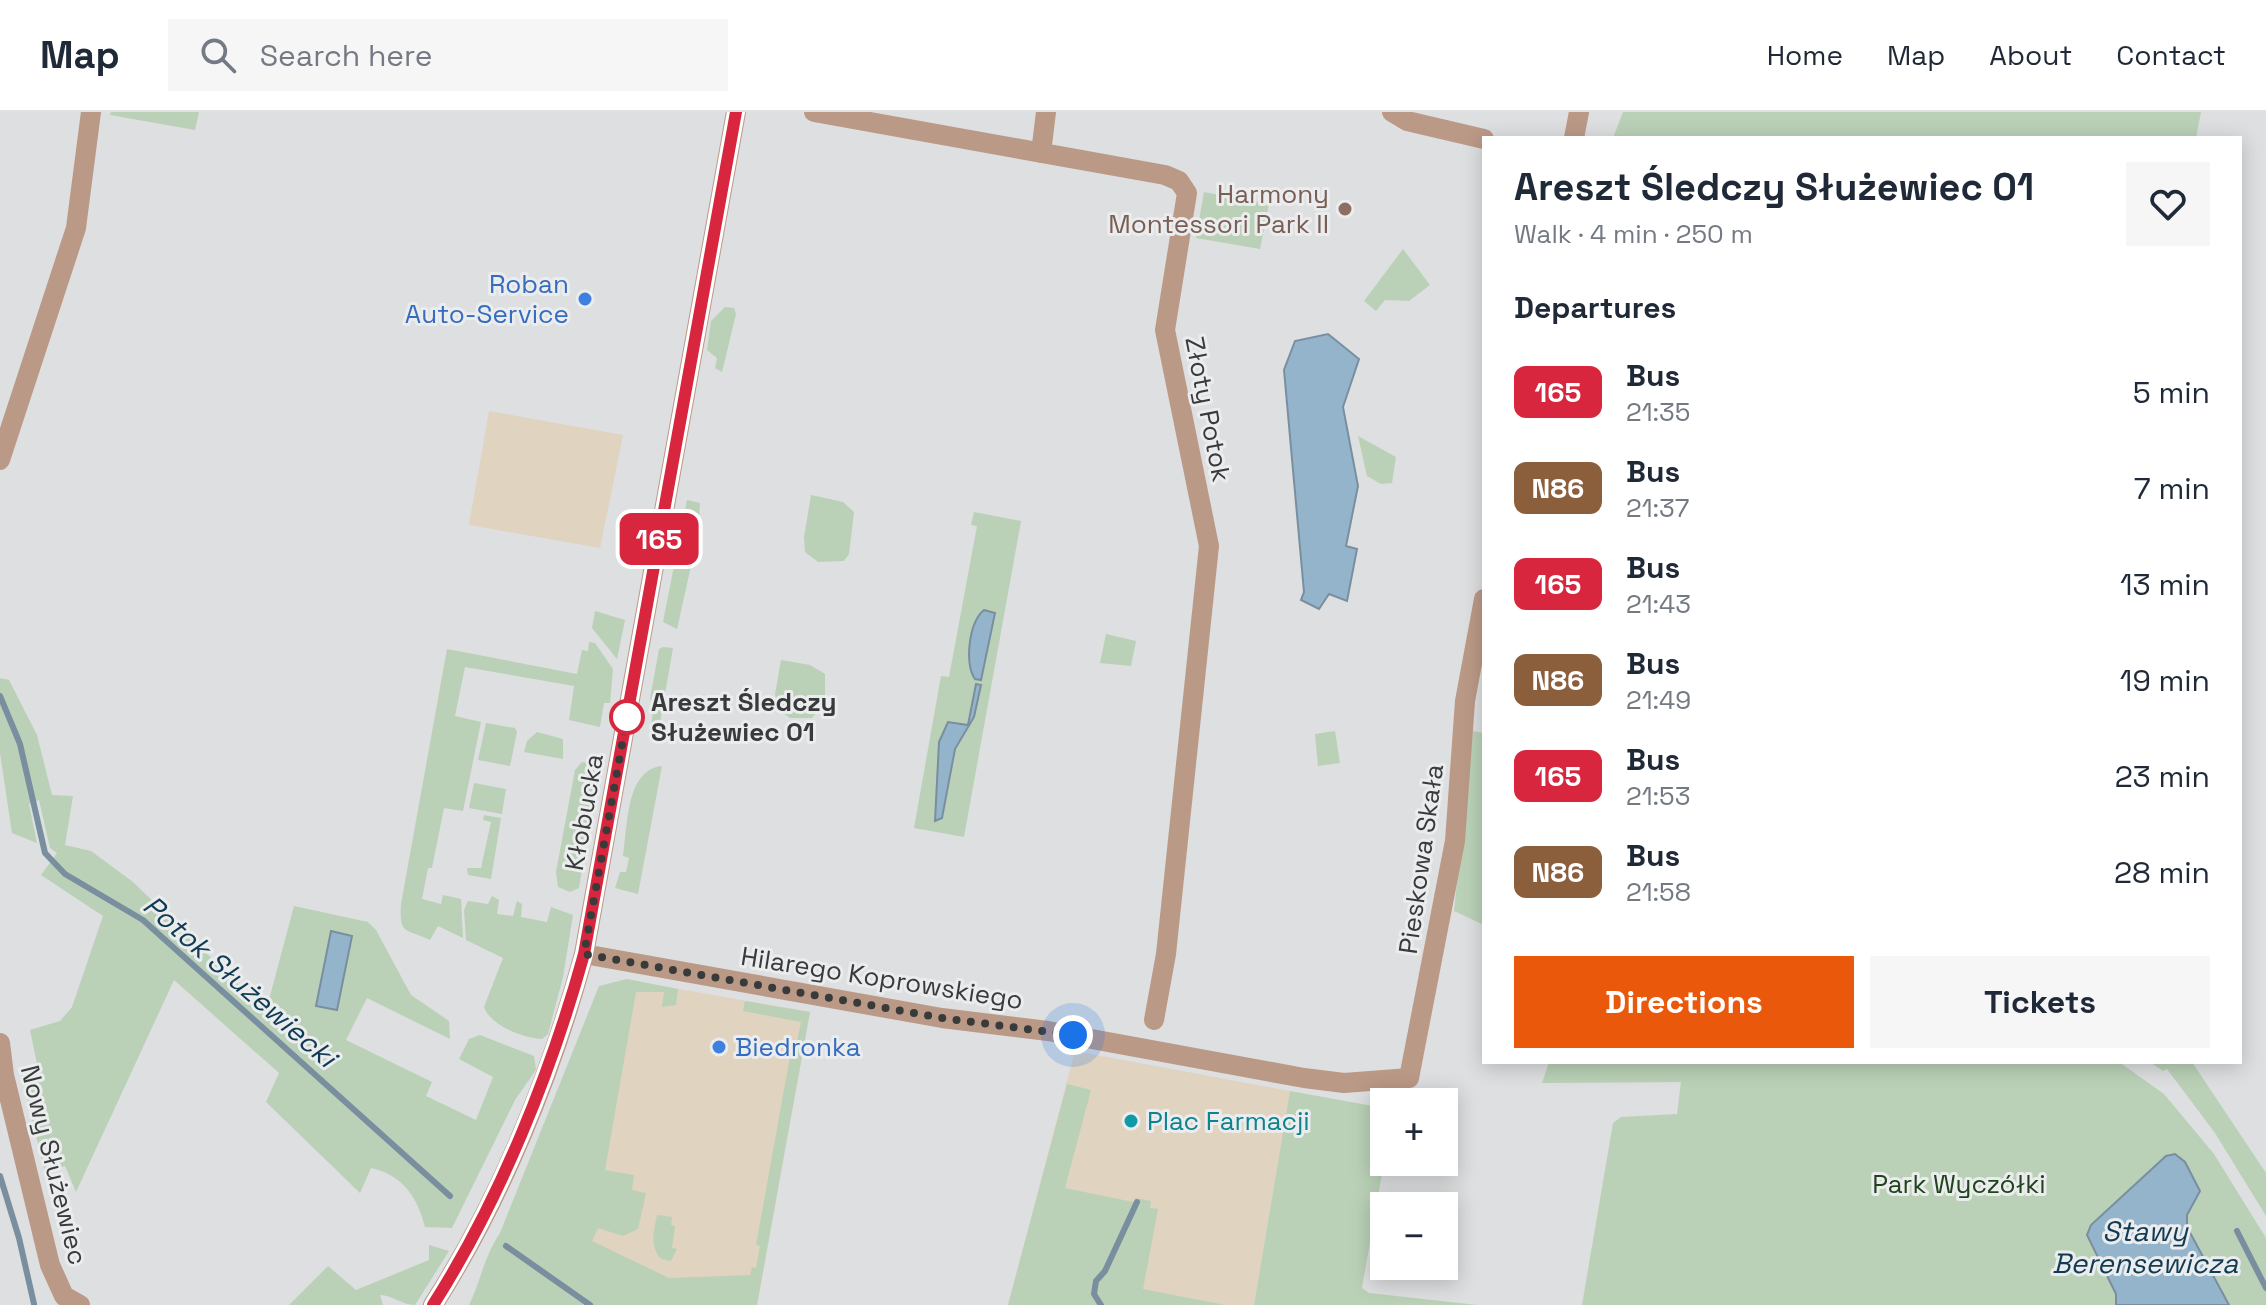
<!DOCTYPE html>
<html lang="en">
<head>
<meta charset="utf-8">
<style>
	:root { --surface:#fff; --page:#f6f6f7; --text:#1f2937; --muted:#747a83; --line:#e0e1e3; --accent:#ea580c }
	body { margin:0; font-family:"Space Grotesk",sans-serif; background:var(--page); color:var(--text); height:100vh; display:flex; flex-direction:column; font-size:30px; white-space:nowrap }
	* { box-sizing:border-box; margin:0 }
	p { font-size:26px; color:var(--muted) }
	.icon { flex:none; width:44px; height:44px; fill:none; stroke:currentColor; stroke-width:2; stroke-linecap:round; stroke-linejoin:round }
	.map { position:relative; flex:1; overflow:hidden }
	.panel { position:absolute; left:1482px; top:24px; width:760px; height:928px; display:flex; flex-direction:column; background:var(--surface); border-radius:0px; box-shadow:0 4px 20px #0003 }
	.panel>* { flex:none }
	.badge { padding:0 16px; border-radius:12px; font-size:28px; line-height:52px }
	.buttons { position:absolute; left:1370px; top:976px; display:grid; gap:16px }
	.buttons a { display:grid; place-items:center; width:88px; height:88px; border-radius:0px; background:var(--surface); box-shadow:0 4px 20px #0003; font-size:40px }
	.you { position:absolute; width:40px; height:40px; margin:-20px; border:6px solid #fff; border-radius:50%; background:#1a73e8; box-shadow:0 0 0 12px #1a73e833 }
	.map>.badge { position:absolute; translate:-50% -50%; box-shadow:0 0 0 4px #fff }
	h2 { padding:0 32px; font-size:30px; line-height:72px }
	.round { display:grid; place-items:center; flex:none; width:84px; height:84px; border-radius:0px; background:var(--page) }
	.overview { display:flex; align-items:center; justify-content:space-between; height:136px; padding:0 32px }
	h1 { font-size:38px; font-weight:700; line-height:60px }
	.button { display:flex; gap:16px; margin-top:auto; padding:16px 32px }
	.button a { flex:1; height:92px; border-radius:0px; background:var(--accent); color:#fff; font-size:32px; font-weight:700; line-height:92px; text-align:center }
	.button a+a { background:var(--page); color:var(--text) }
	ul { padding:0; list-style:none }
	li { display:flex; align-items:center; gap:24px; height:96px; padding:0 32px }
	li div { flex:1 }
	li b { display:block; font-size:30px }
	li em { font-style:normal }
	li .badge { min-width:88px; font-weight:700; text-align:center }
	header { display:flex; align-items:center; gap:48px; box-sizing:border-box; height:112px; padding:0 40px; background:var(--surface); border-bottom:2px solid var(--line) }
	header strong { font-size:38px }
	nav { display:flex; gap:44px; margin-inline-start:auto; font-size:28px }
	.search { width:560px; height:72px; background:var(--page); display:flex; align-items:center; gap:20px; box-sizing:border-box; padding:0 28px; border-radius:0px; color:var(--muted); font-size:30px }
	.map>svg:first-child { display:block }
	.commercial { fill:#e0d3c0 }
	.green { fill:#bad1b7 }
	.water { fill:#94b4cb; stroke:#798fa0; stroke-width:2 }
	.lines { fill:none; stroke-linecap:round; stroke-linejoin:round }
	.stream { stroke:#798fa0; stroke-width:6 }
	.minor { stroke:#bb9987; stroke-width:20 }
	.line-casing { stroke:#fff; stroke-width:18 }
	.line { stroke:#d7263d; stroke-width:12 }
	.walk { stroke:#393a3a; stroke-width:8; stroke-dasharray:0 14.4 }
	.education-dot { fill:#8d6e63; stroke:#ebeced; stroke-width:3 }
	.shop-dot { fill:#3f7fe0; stroke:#ebeced; stroke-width:3 }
	.stop-dot { fill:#fff; stroke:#d7263d; stroke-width:4 }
	.culture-dot { fill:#0f9aa8; stroke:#ebeced; stroke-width:3 }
	.labels { text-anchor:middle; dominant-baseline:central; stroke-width:6; stroke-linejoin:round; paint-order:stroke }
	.education-label { font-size:26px; fill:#785e54; stroke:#ebeced; text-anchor:end }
	.shop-label { font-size:26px; fill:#366cbe; stroke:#ebeced; text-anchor:end }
	.street-label { font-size:26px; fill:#393a3a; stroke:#ebeced }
	.stop-label { font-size:26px; font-weight:bold; fill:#393a3a; stroke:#ebeced; text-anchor:start }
	.culture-label { font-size:26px; fill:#0d838f; stroke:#ebeced; text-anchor:start }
	.park-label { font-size:26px; fill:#1f431b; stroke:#ebeced }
	.water-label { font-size:28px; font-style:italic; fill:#103b53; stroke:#ebeced }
</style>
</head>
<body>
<header>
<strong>Map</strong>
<div class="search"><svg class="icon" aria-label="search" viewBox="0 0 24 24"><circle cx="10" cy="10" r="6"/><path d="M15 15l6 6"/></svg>Search here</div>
<nav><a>Home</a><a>Map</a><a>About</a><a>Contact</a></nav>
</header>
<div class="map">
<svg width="2266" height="1193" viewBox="0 0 2266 1193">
	<rect width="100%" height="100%" fill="#dddfe0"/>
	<!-- commercial -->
	<path class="commercial" d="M 489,299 L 623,323 L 600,436 L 469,413 Z
		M 639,870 L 810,900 L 757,1193 L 571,1167 L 623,880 Z
		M 1075,939 L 1290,979 L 1254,1193 L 1008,1193 Z"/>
	<!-- green -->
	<path class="green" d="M 111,0 L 199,0 L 195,18 L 110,3 Z
		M 1623,0 L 2201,0 L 2196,26 L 1613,26 Z
		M 1204,80 L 1269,92 L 1260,137 L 1196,126 Z
		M 1403,137 L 1430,173 L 1409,189 L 1385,188 L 1376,199 L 1364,189 Z
		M 725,195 L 734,196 L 736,202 L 722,260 L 715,256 L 717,246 L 707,238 L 711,209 Z
		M 1358,324 L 1396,345 L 1392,371 L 1381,372 L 1367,364 Z
		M 811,383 L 843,390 L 854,400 L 849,442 L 844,449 L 818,450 L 805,440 L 804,425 Z
		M 687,388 L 700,391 L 698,423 L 677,517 L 663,510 Z
		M 974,400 L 1021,409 L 964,725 L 914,716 L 941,564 L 949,565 L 977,414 L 971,413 Z
		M 595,499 L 625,508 L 617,547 L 592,516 Z
		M 1106,522 L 1136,529 L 1131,554 L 1100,551 Z
		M 589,530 L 595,531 L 613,557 L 610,591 L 604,591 L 600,615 L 569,608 L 574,574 L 465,555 L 455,604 L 481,610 L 463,699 L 444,696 L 432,756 L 428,756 L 422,787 L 441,792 L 443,783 L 461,787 L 463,826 L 438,814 L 430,828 C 406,816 399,824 401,792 L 447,537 L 577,562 L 582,538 L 588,539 Z
		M 663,535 L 673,536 L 658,622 L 650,620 L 654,594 L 650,587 L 659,537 Z
		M 781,548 L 810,553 L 825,562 L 825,590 L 812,606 L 790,606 L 779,598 L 775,582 Z
		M 0,566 L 9,568 L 37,623 L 52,683 L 73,684 L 65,733 L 91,739 L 133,770 L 266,899 L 294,794 L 368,810 L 376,818 L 411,883 L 449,909 L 450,927 L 367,886 L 346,928 L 432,970 L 426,984 L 476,1008 L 493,965 L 459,947 L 469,927 L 480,923 L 534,944 L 536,958 L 515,988 L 452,1116 L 425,1115 C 418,1086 403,1063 371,1056 L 360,1081 L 266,990 L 279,961 L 174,868 L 76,1080 L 65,1054 L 45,1061 L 20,956 L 37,952 L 30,918 L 60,909 L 72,895 L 103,804 L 41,763 L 57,741 L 50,736 L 39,688 L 29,692 L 37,731 L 12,721 L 0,641 Z
		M 486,611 L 515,616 L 517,620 L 510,654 L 478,648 Z
		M 1335,619 L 1340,651 L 1318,654 L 1315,622 Z
		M 1473,619 L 1484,621 L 1484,813 L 1454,799 Z
		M 537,620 L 563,627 L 563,647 L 524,640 L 527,629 Z
		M 582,650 L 599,653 L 579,776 L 570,780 L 558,775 L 556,760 L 575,658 Z
		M 662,654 L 638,782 L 615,776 L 620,760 L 626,760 L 629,746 L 623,744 C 628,715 625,658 662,654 Z
		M 474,671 L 506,677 L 502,702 L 469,696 Z
		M 484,703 L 501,706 L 491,767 L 468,763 L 467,756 L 481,756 L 491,710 L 483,708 Z
		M 492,784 L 499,788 L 497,802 L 513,804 L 517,789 L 522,792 L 521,805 L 547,810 L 551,795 L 573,803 L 563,865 L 548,922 L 542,927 C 523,926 491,914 484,895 L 503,846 L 466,828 L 464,798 L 468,789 L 488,792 Z
		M 627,867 L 678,877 L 676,893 L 662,895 L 664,880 L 636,880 L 605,1058 L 634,1063 L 632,1078 L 646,1081 L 638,1117 L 623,1124 L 598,1116 L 592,1129 L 669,1166 L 750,1163 L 752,1155 L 756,1156 L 760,1134 L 756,1133 L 791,939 L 795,940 L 801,910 L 743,899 L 745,889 L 810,900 L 757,1193 L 469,1193 C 482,1166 483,1147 500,1121 L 599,874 Z
		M 1549,950 L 2119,950 L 2164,982 L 2214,1042 L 2266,1126 L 2266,1193 L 1582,1193 L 1613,1011 L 1621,1005 L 1677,1002 L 1681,970 L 1542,971 Z
		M 2150,950 L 2192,950 L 2266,1061 L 2266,1104 L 2215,1021 L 2167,957 L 2163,959 Z
		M 1067,972 L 1091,978 L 1065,1076 L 1133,1090 L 1135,1086 L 1151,1089 L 1150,1096 L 1158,1097 L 1143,1177 L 1225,1193 L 1008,1193 Z
		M 1290,979 L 1384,996 L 1384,1050 L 1362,1176 L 1369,1181 L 1477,1193 L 1254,1193 Z
		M 657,1103 L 672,1105 L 671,1113 L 675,1114 L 672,1136 L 677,1137 L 671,1149 L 661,1147 C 649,1133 654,1119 657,1103 Z
		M 429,1133 L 449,1139 L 415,1193 C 402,1193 392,1183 380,1183 L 383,1193 L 289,1193 L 328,1154 L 356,1178 L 429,1148 Z"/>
	<!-- water -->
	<path class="water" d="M 1328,222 L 1359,247 L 1343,295 L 1358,374 L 1346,434 L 1357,437 L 1347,489 L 1329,482 L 1319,497 L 1301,488 L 1304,480 L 1284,258 L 1295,229 Z
		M 984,498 L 995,501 L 981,568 L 975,567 C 964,552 969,510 984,498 Z
		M 976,572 L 981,573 L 974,605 L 955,637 L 942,706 L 935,709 L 939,630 L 948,610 L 968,613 Z
		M 331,819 L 352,824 L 337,898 L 316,894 Z
		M 2175,1042 L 2185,1050 L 2200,1079 L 2187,1103 L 2187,1115 L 2229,1193 L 2116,1193 L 2116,1182 L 2087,1123 L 2091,1113 L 2166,1044 Z"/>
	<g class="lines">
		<!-- stream -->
		<path class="stream" d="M 0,584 L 20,632 L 45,741 L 65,762 L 143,808 L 450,1084
			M 0,1064 L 19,1126 L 34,1192
			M 2237,1119 L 2266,1176
			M 506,1134 L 590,1193
			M 1101,1193 L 1094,1182 L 1096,1169 L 1105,1159 L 1137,1090"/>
		<!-- minor -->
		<path class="minor" d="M 814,0 L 1165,63 L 1179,69 L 1187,81 L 1165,218 L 1209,434 L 1166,842 L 1154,908
			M 1392,0 L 1407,9 L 1484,27
			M 1574,26 L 1579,0
			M 1041,41 L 1046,0
			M 0,348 L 76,116 L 91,0
			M 584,842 L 942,906 L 1048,919 L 1304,966 L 1344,971 L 1409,966 L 1455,729 L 1465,589 L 1484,487
			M 0,931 L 4,963 L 50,1153 L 64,1184 L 80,1193
			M 433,1193 C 500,1089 552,961 584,842 L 736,0"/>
	</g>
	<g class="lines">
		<!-- line casing -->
		<g class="line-casing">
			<path id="line" d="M 433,1193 C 500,1088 551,961 584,842 L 736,0"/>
		</g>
		<!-- line -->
		<use href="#line" class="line"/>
		<!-- walk -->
		<path class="walk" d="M 627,605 L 584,842 L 942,906 L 1073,923"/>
	</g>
	<!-- markers -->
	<circle class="education-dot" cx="1345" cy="97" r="8"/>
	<g class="shop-dot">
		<circle cx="585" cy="187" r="8"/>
		<circle cx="719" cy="935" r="8"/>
	</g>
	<circle class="stop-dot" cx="627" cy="605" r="16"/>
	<circle class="culture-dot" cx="1131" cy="1009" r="8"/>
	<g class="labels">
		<!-- education labels -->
		<g class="education-label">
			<text x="1329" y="82">Harmony<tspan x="1329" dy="30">Montessori Park II</tspan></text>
		</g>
		<!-- shop labels -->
		<g class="shop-label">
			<text x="569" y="172">Roban<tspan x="569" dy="30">Auto-Service</tspan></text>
			<text x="735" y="935" text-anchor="start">Biedronka</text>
		</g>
		<!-- street labels -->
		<g class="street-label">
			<text transform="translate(1208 297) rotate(79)">Złoty Potok</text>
			<text transform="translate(584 700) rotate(-80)">Kłobucka</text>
			<text transform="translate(1421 747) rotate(-82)">Pieskowa Skała</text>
			<text transform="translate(882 866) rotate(9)">Hilarego Koprowskiego</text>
			<text transform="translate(54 1053) rotate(76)">Nowy Służewiec</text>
		</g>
		<!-- stop labels -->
		<g class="stop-label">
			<text x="651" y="590">Areszt Śledczy<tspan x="651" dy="30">Służewiec 01</tspan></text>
		</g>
		<!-- culture labels -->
		<g class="culture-label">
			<text x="1147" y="1009">Plac Farmacji</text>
		</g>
		<!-- park labels -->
		<g class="park-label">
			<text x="1959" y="1072">Park Wyczółki</text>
		</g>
		<!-- water labels -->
		<g class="water-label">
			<text transform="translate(240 869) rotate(41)">Potok Służewiecki</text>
			<text x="2145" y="1119">Stawy<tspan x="2145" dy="32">Berensewicza</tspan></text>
		</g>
	</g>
</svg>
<div class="buttons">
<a>+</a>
<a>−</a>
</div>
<div class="you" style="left:1073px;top:923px"></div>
<b class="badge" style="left:659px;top:427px;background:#d7263d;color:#fff">165</b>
<section class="panel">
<div class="overview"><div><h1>Areszt Śledczy Służewiec 01</h1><p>Walk · 4 min · 250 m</p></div><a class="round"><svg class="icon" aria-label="heart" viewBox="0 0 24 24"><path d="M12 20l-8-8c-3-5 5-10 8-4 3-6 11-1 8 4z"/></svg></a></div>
<h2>Departures</h2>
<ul>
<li><span class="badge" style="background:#d7263d;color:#fff">165</span><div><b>Bus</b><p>21:35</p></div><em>5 min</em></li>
<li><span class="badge" style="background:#8b5e3c;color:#fff">N86</span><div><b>Bus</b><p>21:37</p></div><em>7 min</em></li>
<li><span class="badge" style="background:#d7263d;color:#fff">165</span><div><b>Bus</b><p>21:43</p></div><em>13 min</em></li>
<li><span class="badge" style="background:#8b5e3c;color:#fff">N86</span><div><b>Bus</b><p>21:49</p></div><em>19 min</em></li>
<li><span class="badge" style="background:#d7263d;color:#fff">165</span><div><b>Bus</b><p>21:53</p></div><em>23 min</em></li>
<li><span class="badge" style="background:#8b5e3c;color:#fff">N86</span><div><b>Bus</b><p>21:58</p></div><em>28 min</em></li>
</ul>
<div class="button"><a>Directions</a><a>Tickets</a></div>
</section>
</div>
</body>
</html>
